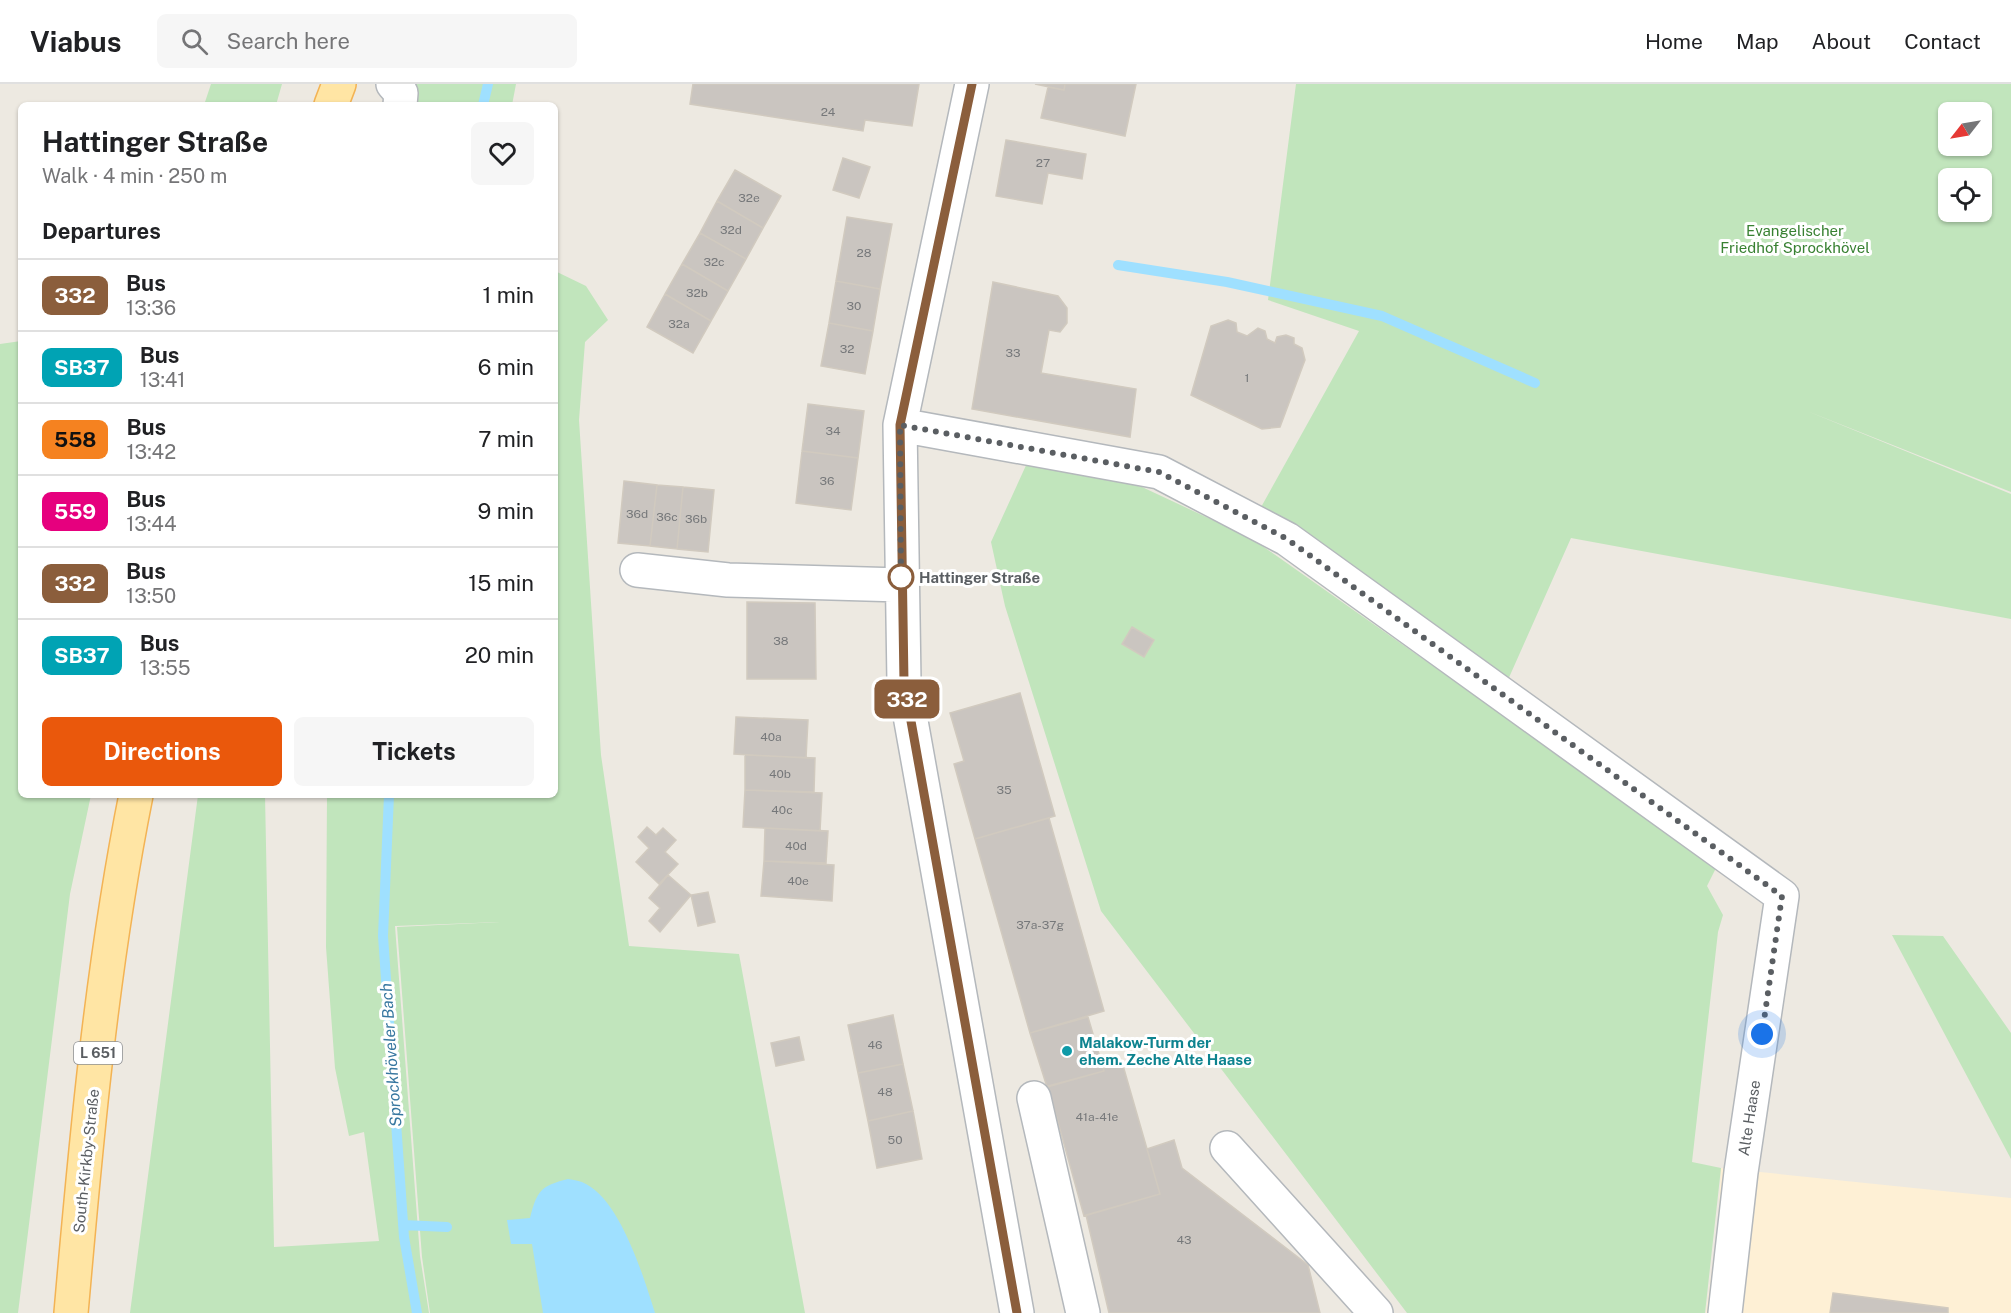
<!DOCTYPE html>
<html lang="en">
<head>
<meta charset="utf-8">
<style>
	:root { --surface:#fff; --page:#f6f6f6; --text:#202124; --muted:#757577; --line:#e0e0e0; --accent:#ea580c }
	body { margin:0; font-family:"Public Sans",sans-serif; background:var(--page); color:var(--text); height:100vh; display:flex; flex-direction:column; font-size:22px; white-space:nowrap }
	* { box-sizing:border-box; margin:0 }
	p { font-size:20px; color:var(--muted) }
	.icon { flex:none; width:33px; height:33px; fill:none; stroke:currentColor; stroke-width:2; stroke-linecap:round; stroke-linejoin:round }
	.map { position:relative; flex:1; overflow:hidden }
	.panel { position:absolute; left:18px; top:18px; width:540px; height:696px; display:flex; flex-direction:column; background:var(--surface); border-radius:9px; box-shadow:0 2px 4px #0004 }
	.panel>* { flex:none }
	.badge { padding:0 12px; border-radius:9px; font-size:21px; line-height:39px }
	.needle { width:39px; rotate:239deg }
	.buttons { position:absolute; left:1938px; top:18px; display:grid; gap:12px }
	.buttons a { display:grid; place-items:center; width:54px; height:54px; border-radius:9px; background:var(--surface); box-shadow:0 2px 4px #0004; font-size:30px }
	.you { position:absolute; width:30px; height:30px; margin:-15px; border:4px solid #fff; border-radius:50%; background:#1a73e8; box-shadow:0 0 0 9px #1a73e833 }
	.map>.badge { position:absolute; translate:-50% -50%; box-shadow:0 0 0 3px #fff }
	h2 { padding:0 24px; font-size:22px; line-height:54px }
	.round { display:grid; place-items:center; flex:none; width:63px; height:63px; border-radius:9px; background:var(--page) }
	.headline { display:flex; align-items:center; justify-content:space-between; height:102px; padding:0 24px }
	h1 { font-size:28px; font-weight:700; line-height:45px }
	.cta { display:flex; gap:12px; margin-top:auto; padding:12px 24px }
	.cta a { flex:1; height:69px; border-radius:9px; background:var(--accent); color:#fff; font-size:24px; font-weight:700; line-height:69px; text-align:center }
	.cta a+a { background:var(--page); color:var(--text) }
	ul { padding:0; list-style:none }
	li { display:flex; align-items:center; gap:18px; height:72px; padding:0 24px; border-top:2px solid var(--line) }
	li div { flex:1 }
	li b { display:block; font-size:22px }
	li em { font-style:normal }
	li .badge { min-width:66px; font-weight:700; text-align:center }
	header { display:flex; align-items:center; gap:36px; box-sizing:border-box; height:84px; padding:0 30px; background:var(--surface); border-bottom:2px solid var(--line) }
	header strong { font-size:28px }
	nav { display:flex; gap:33px; margin-inline-start:auto; font-size:21px }
	.search { width:420px; height:54px; background:var(--page); display:flex; align-items:center; gap:15px; box-sizing:border-box; padding:0 21px; border-radius:9px; color:var(--muted); font-size:22px }
	.map>svg:first-child { display:block }
	.commercial { fill:#fef0d5 }
	.green { fill:#c1e5bc; fill-rule:evenodd }
	.water { fill:#9fe0ff }
	.lines { fill:none; stroke-linecap:round; stroke-linejoin:round }
	.stream { stroke:#9fe0ff; stroke-width:10 }
	.building { fill:#cac5c0; stroke:#d1cabf; stroke-width:1.5 }
	.minor-casing { stroke:#b4b8bc; stroke-width:36 }
	.major-casing { stroke:#f3b354; stroke-width:36 }
	.minor { stroke:#fff; stroke-width:33 }
	.major { stroke:#ffe5a4; stroke-width:33 }
	.line-casing { stroke:#fff; stroke-width:14 }
	.line { stroke:#8b5e3c; stroke-width:9 }
	.walk { stroke:#5a5e62; stroke-width:6; stroke-dasharray:0 10.8 }
	.stop-dot { fill:#fff; stroke:#8b5e3c; stroke-width:3 }
	.culture-dot { fill:#0f9aa8; stroke:#fff; stroke-width:2 }
	.labels { text-anchor:middle; dominant-baseline:central; stroke-width:6; stroke-linejoin:round; paint-order:stroke }
	.number-label { font-size:12px; fill:#76787a }
	.shield { fill:#fff; stroke:#8c8e91; stroke-width:1.5 }
	.shield-label { font-size:14px; font-weight:bold; fill:#5a5e62 }
	.park-label { font-size:15px; fill:#388132; stroke:#fff }
	.stop-label { font-size:15px; font-weight:bold; fill:#5a5e62; stroke:#fff; text-anchor:start }
	.culture-label { font-size:15px; font-weight:bold; fill:#0d838f; stroke:#fff; text-anchor:start }
	.street-label { font-size:15px; fill:#5a5e62; stroke:#fff }
	.water-label { font-size:16px; font-style:italic; fill:#3777a0; stroke:#fff }
</style>
</head>
<body>
<header>
<strong>Viabus</strong>
<div class="search"><svg class="icon" aria-label="search" viewBox="0 0 24 24"><circle cx="10" cy="10" r="6"/><path d="M15 15l6 6"/></svg>Search here</div>
<nav><a>Home</a><a>Map</a><a>About</a><a>Contact</a></nav>
</header>
<div class="map">
<svg width="2011" height="1229" viewBox="0 0 2011 1229">
	<rect width="100%" height="100%" fill="#ede9e1"/>
	<!-- commercial -->
	<path class="commercial" d="M 1721,1084 L 2011,1114 L 2011,1229 L 1706,1229 L 1718,1139 Z"/>
	<!-- green -->
	<path class="green" d="M 211,0 L 282,0 L 276,21 L 204,21 Z
		M 407,0 L 516,0 L 512,21 L 410,21 Z
		M 1296,0 L 2011,0 L 2011,408 L 1807,327 L 2011,410 L 2011,535 L 1571,454 L 1507,598 L 1260,425 L 1359,247 L 1268,216 ZM 1948,28 L 1982,28 L 1982,62 L 1948,62 ZM 1948,94 L 1982,94 L 1982,128 L 1948,128 Z
		M 555,187 L 586,202 L 608,236 L 585,258 L 579,336 L 601,671 L 629,862 L 739,870 L 805,1229 L 430,1229 L 422,1173 L 397,843 L 500,838 L 395,842 L 420,1172 L 429,1229 L 130,1229 L 198,711 L 265,711 L 274,1163 L 379,1157 L 364,1048 L 349,1052 L 335,984 L 326,863 L 327,711 L 555,711 Z
		M 21,257 L 21,711 L 91,711 L 70,810 L 18,1229 L 0,1229 L 0,260 Z
		M 1028,377 L 1142,403 L 1251,454 L 1717,782 L 1707,802 L 1723,831 L 1718,848 L 1692,1078 L 1721,1084 L 1705,1229 L 1407,1229 L 1101,827 L 1005,522 L 991,458 Z
		M 1892,851 L 1943,852 L 2011,949 L 2011,1075 Z"/>
	<!-- water -->
	<path class="water" d="M 568,1095 C 574,1096 581,1097 586,1100 C 621,1118 644,1194 655,1229 L 543,1229 L 532,1160 L 511,1160 L 507,1136 L 530,1134 C 537,1107 540,1102 568,1095 Z"/>
	<g class="lines">
		<!-- stream -->
		<path class="stream" d="M 483,21 L 488,0
			M 1118,181 L 1227,198 L 1382,232 L 1535,299
			M 389,711 L 383,852 L 404,1153 L 417,1229
			M 403,1141 L 447,1143"/>
	</g>
	<!-- building -->
	<path class="building" d="M 693,0 L 919,0 L 912,42 L 865,36 L 863,47 L 690,20 Z
		M 1035,0 L 1065,0 L 1064,6 Z
		M 1065,0 L 1136,0 L 1125,52 L 1041,34 L 1048,3 L 1064,6 Z
		M 1006,56 L 1086,70 L 1082,95 L 1048,89 L 1042,120 L 996,112 Z
		M 843,74 L 870,83 L 859,114 L 833,106 Z
		M 735,86 L 781,112 L 763,144 L 717,117 Z
		M 717,117 L 763,144 L 746,175 L 700,149 Z
		M 847,133 L 892,140 L 880,205 L 836,197 Z
		M 700,149 L 746,175 L 728,207 L 682,180 Z
		M 682,180 L 728,207 L 711,237 L 665,210 Z
		M 836,197 L 880,205 L 873,247 L 829,239 Z
		M 993,198 L 1058,212 L 1067,224 L 1067,239 L 1060,248 L 1049,246 L 1041,289 L 1136,305 L 1130,353 L 972,325 Z
		M 665,210 L 711,237 L 693,269 L 647,243 Z
		M 1228,236 L 1236,239 L 1237,248 L 1247,252 L 1258,244 L 1265,247 L 1267,255 L 1275,259 L 1277,253 L 1286,251 L 1294,254 L 1294,260 L 1302,264 L 1305,276 L 1280,343 L 1262,345 L 1191,311 L 1211,242 Z
		M 829,239 L 873,247 L 865,290 L 821,282 Z
		M 808,320 L 864,327 L 858,374 L 802,367 Z
		M 802,367 L 858,374 L 851,426 L 796,419 Z
		M 624,397 L 657,401 L 650,462 L 618,459 Z
		M 657,401 L 683,403 L 677,465 L 650,462 Z
		M 683,403 L 714,406 L 708,468 L 677,465 Z
		M 747,518 L 815,519 L 816,595 L 747,595 Z
		M 1132,543 L 1154,556 L 1144,573 L 1122,560 Z
		M 1020,609 L 1055,732 L 975,755 L 954,680 L 964,677 L 950,629 Z
		M 736,633 L 808,636 L 806,674 L 734,670 Z
		M 745,671 L 815,674 L 814,708 L 745,706 Z
		M 745,706 L 822,709 L 820,747 L 743,743 Z
		M 1049,734 L 1104,927 L 1030,949 L 975,755 Z
		M 647,743 L 656,751 L 663,744 L 676,756 L 665,768 L 678,780 L 659,800 L 636,778 L 649,764 L 638,753 Z
		M 765,744 L 828,747 L 826,779 L 764,777 Z
		M 764,777 L 834,781 L 832,817 L 761,812 Z
		M 668,791 L 691,811 L 660,848 L 649,837 L 660,824 L 649,814 Z
		M 708,808 L 715,838 L 698,842 L 691,811 Z
		M 893,931 L 903,980 L 858,989 L 848,941 Z
		M 1088,933 L 1104,987 L 1047,1003 L 1030,949 Z
		M 799,953 L 804,976 L 776,982 L 771,959 Z
		M 1122,978 L 1160,1110 L 1084,1132 L 1048,1002 L 1104,987 L 1103,984 Z
		M 903,980 L 913,1027 L 868,1037 L 858,989 Z
		M 913,1027 L 922,1075 L 877,1084 L 868,1037 Z
		M 1174,1056 L 1182,1084 L 1308,1181 L 1320,1229 L 1109,1229 L 1086,1131 L 1160,1110 L 1147,1065 Z
		M 1833,1209 L 1948,1224 L 1948,1229 L 1830,1229 Z"/>
	<g class="lines">
		<!-- minor casing -->
		<g class="minor-casing">
			<path id="minor" d="M 393,0 L 401,9 L 400,21
				M 972,0 L 900,341 L 904,598 L 1017,1229
				M 900,341 L 1159,388 L 1287,455 L 1782,812 L 1741,1088 L 1725,1229
				M 637,486 L 728,496 L 901,501
				M 1034,1014 L 1083,1229
				M 1227,1064 L 1376,1229"/>
		</g>
		<!-- major casing -->
		<g class="major-casing">
			<path id="major" d="M 331,21 L 339,0
				M 71,1229 C 86,1056 102,881 136,711"/>
		</g>
		<!-- minor -->
		<use href="#minor" class="minor"/>
		<!-- major -->
		<use href="#major" class="major"/>
	</g>
	<g class="lines">
		<!-- line casing -->
		<g class="line-casing">
			<path id="line" d="M 972,0 L 900,341 L 904,598 L 1017,1229"/>
		</g>
		<!-- line -->
		<use href="#line" class="line"/>
		<!-- walk -->
		<path class="walk" d="M 901,493 L 901,496 L 900,341 L 1159,388 L 1287,455 L 1782,812 L 1762,950"/>
	</g>
	<!-- markers -->
	<circle class="stop-dot" cx="901" cy="493" r="12"/>
	<circle class="culture-dot" cx="1067" cy="967" r="6"/>
	<g class="labels">
		<!-- number labels -->
		<g class="number-label">
			<text x="828" y="28">24</text>
			<text x="1043" y="79">27</text>
			<text x="749" y="114">32e</text>
			<text x="731" y="146">32d</text>
			<text x="864" y="169">28</text>
			<text x="714" y="178">32c</text>
			<text x="697" y="209">32b</text>
			<text x="854" y="222">30</text>
			<text x="679" y="240">32a</text>
			<text x="847" y="265">32</text>
			<text x="1013" y="269">33</text>
			<text x="1247" y="294">1</text>
			<text x="833" y="347">34</text>
			<text x="827" y="397">36</text>
			<text x="637" y="430">36d</text>
			<text x="667" y="433">36c</text>
			<text x="696" y="435">36b</text>
			<text x="781" y="557">38</text>
			<text x="771" y="653">40a</text>
			<text x="780" y="690">40b</text>
			<text x="1004" y="706">35</text>
			<text x="782" y="726">40c</text>
			<text x="796" y="762">40d</text>
			<text x="798" y="797">40e</text>
			<text x="1040" y="841">37a-37g</text>
			<text x="875" y="961">46</text>
			<text x="885" y="1008">48</text>
			<text x="1097" y="1033">41a-41e</text>
			<text x="895" y="1056">50</text>
			<text x="1184" y="1156">43</text>
		</g>
		<!-- shield labels -->
		<rect class="shield" x="74" y="958" width="48" height="22" rx="4.5"/>
		<g class="shield-label">
			<text x="98" y="969">L 651</text>
		</g>
		<!-- park labels -->
		<g class="park-label">
			<text x="1795" y="146">Evangelischer<tspan x="1795" dy="17">Friedhof Sprockhövel</tspan></text>
		</g>
		<!-- stop labels -->
		<g class="stop-label">
			<text x="919" y="493">Hattinger Straße</text>
		</g>
		<!-- culture labels -->
		<g class="culture-label">
			<text x="1079" y="958">Malakow-Turm der<tspan x="1079" dy="17">ehem. Zeche Alte Haase</tspan></text>
		</g>
		<!-- street labels -->
		<g class="street-label">
			<text transform="translate(1749 1034) rotate(-81)">Alte Haase</text>
			<text transform="translate(86 1077) rotate(-84)">South-Kirkby-Straße</text>
		</g>
		<!-- water labels -->
		<g class="water-label">
			<text transform="translate(391 971) rotate(-94)">Sprockhöveler Bach</text>
		</g>
	</g>
</svg>
<div class="buttons">
<a><svg class="needle" viewBox="-14 -14 28 28"><path d="M0-13l5 13h-10z" fill="#e53935"/><path d="M0 13l5-13h-10z" fill="#757577"/></svg></a>
<a><svg class="icon" aria-label="locate" viewBox="0 0 24 24"><circle cx="12" cy="12" r="6"/><path d="M12 2v4M12 18v4M2 12h4M18 12h4"/></svg></a>
</div>
<div class="you" style="left:1762px;top:950px"></div>
<b class="badge" style="left:907px;top:615px;background:#8b5e3c;color:#fff">332</b>
<section class="panel">
<div class="headline"><div><h1>Hattinger Straße</h1><p>Walk · 4 min · 250 m</p></div><a class="round"><svg class="icon" aria-label="heart" viewBox="0 0 24 24"><path d="M12 20l-8-8c-3-5 5-10 8-4 3-6 11-1 8 4z"/></svg></a></div>
<h2>Departures</h2>
<ul>
<li><span class="badge" style="background:#8b5e3c;color:#fff">332</span><div><b>Bus</b><p>13:36</p></div><em>1 min</em></li>
<li><span class="badge" style="background:#00a3b4;color:#fff">SB37</span><div><b>Bus</b><p>13:41</p></div><em>6 min</em></li>
<li><span class="badge" style="background:#f58220;color:#111">558</span><div><b>Bus</b><p>13:42</p></div><em>7 min</em></li>
<li><span class="badge" style="background:#e6007e;color:#fff">559</span><div><b>Bus</b><p>13:44</p></div><em>9 min</em></li>
<li><span class="badge" style="background:#8b5e3c;color:#fff">332</span><div><b>Bus</b><p>13:50</p></div><em>15 min</em></li>
<li><span class="badge" style="background:#00a3b4;color:#fff">SB37</span><div><b>Bus</b><p>13:55</p></div><em>20 min</em></li>
</ul>
<div class="cta"><a>Directions</a><a>Tickets</a></div>
</section>
</div>
</body>
</html>
